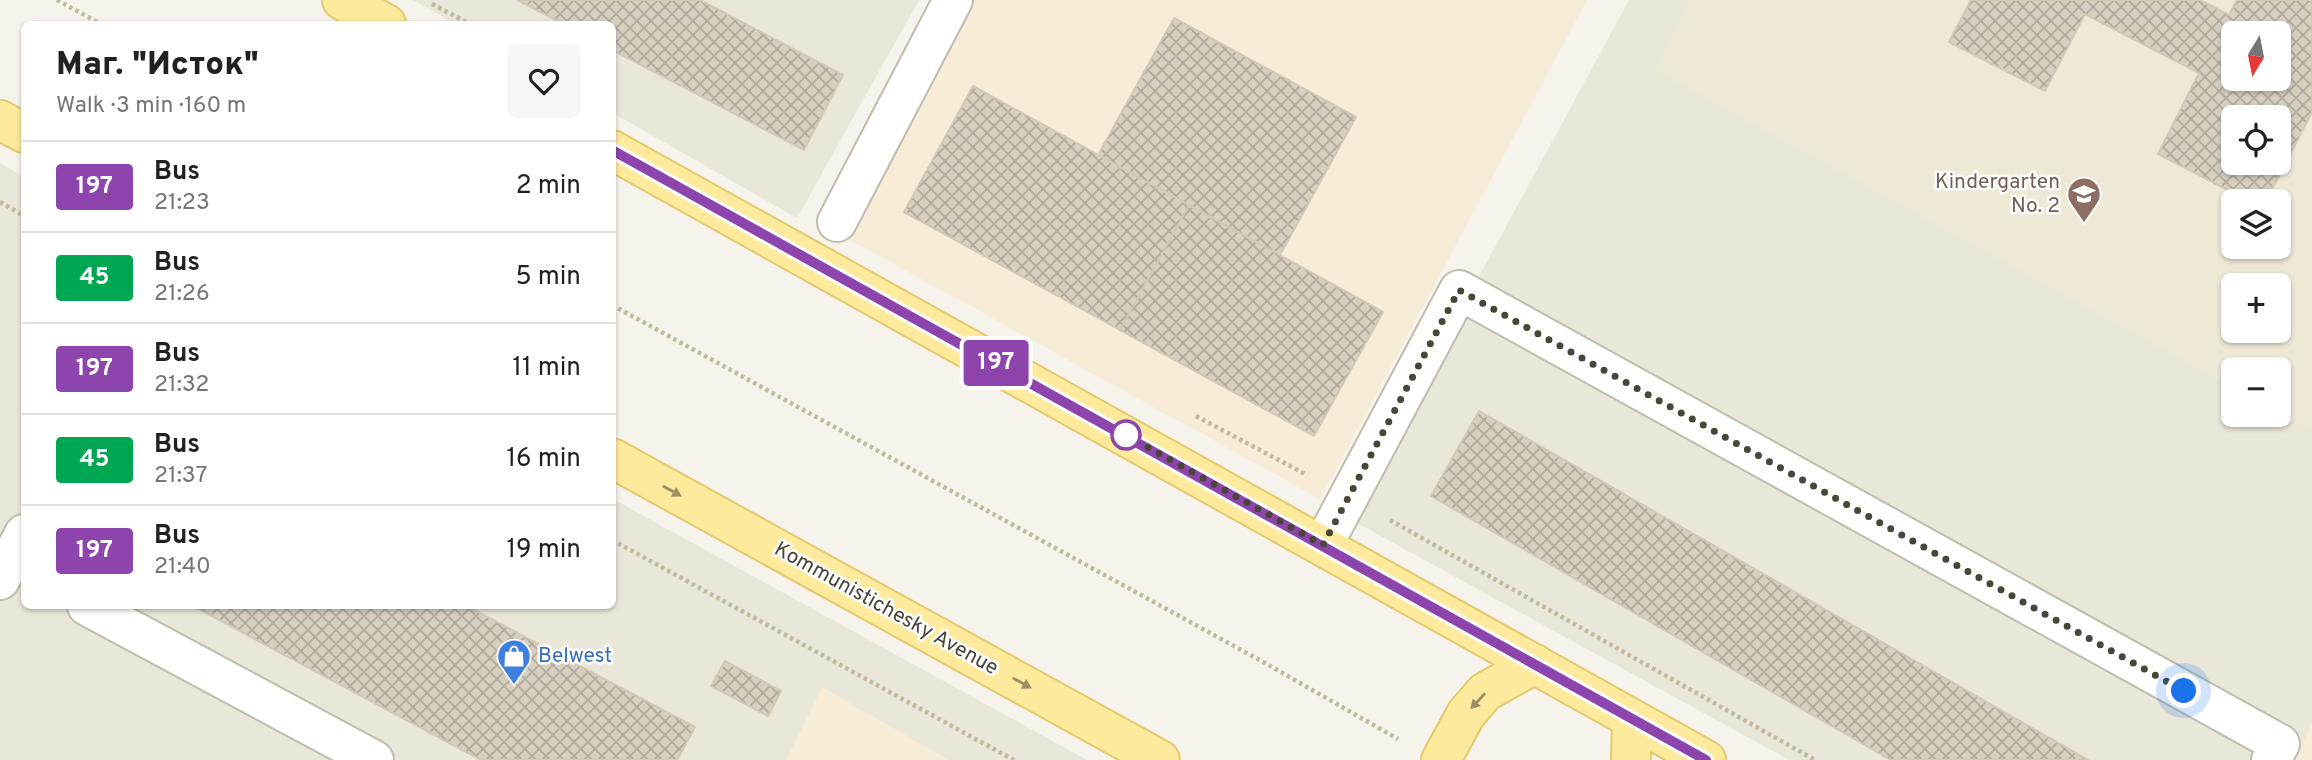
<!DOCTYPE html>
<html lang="en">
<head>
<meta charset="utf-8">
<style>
	:root { --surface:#fff; --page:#f6f6f6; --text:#202124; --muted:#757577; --line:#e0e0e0 }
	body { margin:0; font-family:Overpass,sans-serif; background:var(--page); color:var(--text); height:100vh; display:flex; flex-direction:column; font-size:26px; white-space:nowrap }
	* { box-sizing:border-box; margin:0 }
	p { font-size:23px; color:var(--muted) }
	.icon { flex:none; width:38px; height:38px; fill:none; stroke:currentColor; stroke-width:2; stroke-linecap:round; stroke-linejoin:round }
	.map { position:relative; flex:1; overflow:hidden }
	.details { position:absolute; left:21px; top:21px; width:595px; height:588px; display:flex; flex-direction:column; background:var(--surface); border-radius:10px; box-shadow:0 2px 5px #0004 }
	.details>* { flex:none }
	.badge { padding:0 14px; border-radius:5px; font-size:24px; line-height:46px }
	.needle { width:46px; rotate:190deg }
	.controls { position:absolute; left:2221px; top:21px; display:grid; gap:14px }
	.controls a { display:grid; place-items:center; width:70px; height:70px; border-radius:10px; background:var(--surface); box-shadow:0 2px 5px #0004; font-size:35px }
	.you { position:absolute; width:35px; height:35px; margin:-18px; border:5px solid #fff; border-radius:50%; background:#1a73e8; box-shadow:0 0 0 10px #1a73e833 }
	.map>.badge { position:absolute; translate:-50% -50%; box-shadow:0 0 0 4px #fff }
	.round { display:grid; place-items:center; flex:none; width:74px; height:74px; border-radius:10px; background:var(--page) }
	.overview { display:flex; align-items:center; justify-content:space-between; height:119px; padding:0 35px }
	h1 { font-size:33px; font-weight:800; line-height:52px }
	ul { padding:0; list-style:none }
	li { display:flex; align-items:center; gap:21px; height:91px; padding:0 35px; border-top:2px solid var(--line) }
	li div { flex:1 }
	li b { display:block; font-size:26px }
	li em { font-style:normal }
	li .badge { min-width:77px; font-weight:700; text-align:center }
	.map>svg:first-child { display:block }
	.residential { fill:#e9e6da; fill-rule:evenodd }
	.commercial { fill:#f6ecd8 }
	.education { fill:#eee9d6; fill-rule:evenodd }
	.building { fill:url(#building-cross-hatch); stroke:#d2c9b4; stroke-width:2; fill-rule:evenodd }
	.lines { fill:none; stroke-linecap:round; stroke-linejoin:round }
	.minor-casing { stroke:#c1bcae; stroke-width:42 }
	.major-casing { stroke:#e3ca6c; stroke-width:42 }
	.path { stroke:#c3b99f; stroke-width:4.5; stroke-dasharray:3.5 3.5; stroke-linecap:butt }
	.minor { stroke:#fff; stroke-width:38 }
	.major { stroke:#fdea9d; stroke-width:38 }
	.oneway { fill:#9b8f66 }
	.line-casing { stroke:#fff; stroke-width:16 }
	.line { stroke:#8e44ad; stroke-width:10 }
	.walk { stroke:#4a4539; stroke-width:7; stroke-dasharray:0 12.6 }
	.stop-dot { fill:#fff; stroke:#8e44ad; stroke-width:3.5 }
	.labels { text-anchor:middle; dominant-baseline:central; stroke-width:5; stroke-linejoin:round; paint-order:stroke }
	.education-label { font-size:21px; fill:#785e54; stroke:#fff; text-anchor:end }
	.street-label { font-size:21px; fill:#4a4539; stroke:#fff }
	.shop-label { font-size:21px; fill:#366cbe; stroke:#fff; text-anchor:start }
</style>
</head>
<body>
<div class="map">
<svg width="2312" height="760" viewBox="0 0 2312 760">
	<defs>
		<pattern id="building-cross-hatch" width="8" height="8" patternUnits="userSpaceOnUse" patternTransform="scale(1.75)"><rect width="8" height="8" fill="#d7d0c1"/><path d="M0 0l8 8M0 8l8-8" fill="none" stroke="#b0ab9e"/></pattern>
	</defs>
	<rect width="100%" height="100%" fill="#f5f3eb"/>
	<!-- residential -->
	<path class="residential" d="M 413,0 L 919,0 L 797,218 L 613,113 L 612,24 L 456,24 Z
		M 1629,0 L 2312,0 L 2312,760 L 1789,760 L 1348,518 ZM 2233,33 L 2278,33 L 2278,79 L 2233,79 ZM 2233,117 L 2278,117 L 2278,163 L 2233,163 ZM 2233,201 L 2278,201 L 2278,247 L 2233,247 ZM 2233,285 L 2278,285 L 2278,331 L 2233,331 ZM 2233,369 L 2278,369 L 2278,415 L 2233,415 Z
		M 0,163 L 24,177 L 24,606 L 612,606 L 613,499 L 1087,760 L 0,760 Z"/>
	<!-- commercial -->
	<path class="commercial" d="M 968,0 L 1587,0 L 1320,499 L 847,238 Z
		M 822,687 L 949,760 L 786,760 Z
		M 2312,723 L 2312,760 L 2294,760 Z"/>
	<!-- education -->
	<path class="education" d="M 1691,0 L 2312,0 L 2312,432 L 2279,413 L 2278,369 L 2233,369 L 2233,388 L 1655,70 ZM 2233,33 L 2278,33 L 2278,79 L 2233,79 ZM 2233,117 L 2278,117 L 2278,163 L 2233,163 ZM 2233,201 L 2278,201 L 2278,247 L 2233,247 ZM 2233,285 L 2278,285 L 2278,331 L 2233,331 Z"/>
	<!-- building -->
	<path class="building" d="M 517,0 L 700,0 L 843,75 L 804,150 L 612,50 L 612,24 L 564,24 Z
		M 1971,0 L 2200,0 L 2229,15 L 2237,0 L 2312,0 L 2312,112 L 2266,201 L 2249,201 L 2158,154 L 2199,73 L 2085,14 L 2045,91 L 1949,42 ZM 2233,33 L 2278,33 L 2278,79 L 2233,79 ZM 2233,117 L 2278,117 L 2278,163 L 2233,163 Z
		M 1174,18 L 1356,117 L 1280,255 L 1098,155 Z
		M 973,86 L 1189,205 L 1120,330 L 904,212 Z
		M 1189,205 L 1383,312 L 1314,436 L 1120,330 Z
		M 1479,411 L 2088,760 L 1891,760 L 1431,496 Z
		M 193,606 L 467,606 L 695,727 L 677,760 L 481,760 Z
		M 725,661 L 781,691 L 768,716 L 711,686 Z"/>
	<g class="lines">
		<!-- minor casing -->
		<g class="minor-casing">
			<path id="minor" d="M 837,222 L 953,0
				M 1323,545 L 1459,290 L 2280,744 L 2271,760
				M 0,580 L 24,534
				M 87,606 L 374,760"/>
		</g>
		<!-- major casing -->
		<g class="major-casing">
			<path id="major" d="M 342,0 L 386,24
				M 0,120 L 24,133
				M 612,150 L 1706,760
				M 612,458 L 1160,760
				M 1441,760 L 1466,714 L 1485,692 L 1535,664
				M 1631,760 L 1632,719"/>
		</g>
		<!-- path -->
		<path class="path" d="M 57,0 L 101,24
			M 432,4 L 470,24
			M 0,202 L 24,216
			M 612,305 L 1265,663 L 1398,739
			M 1196,416 L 1305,474
			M 1390,520 L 1815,760
			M 612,540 L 1014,760"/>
		<!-- minor -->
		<use href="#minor" class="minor"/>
		<!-- major -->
		<use href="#major" class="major"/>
	</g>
	<!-- one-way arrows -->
	<defs><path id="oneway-solid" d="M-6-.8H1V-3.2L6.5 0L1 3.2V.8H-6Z" transform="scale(1.75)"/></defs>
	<g class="oneway">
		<use href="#oneway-solid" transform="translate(672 491) rotate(29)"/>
		<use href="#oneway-solid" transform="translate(1022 683) rotate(29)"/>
		<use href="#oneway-solid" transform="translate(1478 701) rotate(133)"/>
	</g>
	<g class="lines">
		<!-- line casing -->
		<g class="line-casing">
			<path id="line" d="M 612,150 L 1706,760"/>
		</g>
		<!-- line -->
		<use href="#line" class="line"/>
		<!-- walk -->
		<path class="walk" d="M 1126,435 L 1323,545 L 1459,290 L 2184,691"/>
	</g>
	<!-- icons -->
	<defs>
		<g id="school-pin" transform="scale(1.75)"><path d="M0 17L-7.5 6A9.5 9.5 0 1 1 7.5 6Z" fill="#8d6e63" stroke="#fff"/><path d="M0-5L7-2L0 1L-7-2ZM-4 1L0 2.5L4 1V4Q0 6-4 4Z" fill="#fff"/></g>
		<g id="shop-pin" transform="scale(1.75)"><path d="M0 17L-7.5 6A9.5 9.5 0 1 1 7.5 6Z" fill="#3f7fe0" stroke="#fff"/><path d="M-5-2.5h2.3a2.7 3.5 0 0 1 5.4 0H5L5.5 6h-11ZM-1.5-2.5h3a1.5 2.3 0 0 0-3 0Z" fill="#fff"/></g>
	</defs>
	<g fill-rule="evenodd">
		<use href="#school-pin" x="2084" y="194"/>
		<use href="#shop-pin" x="514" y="656"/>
	</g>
	<!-- markers -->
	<circle class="stop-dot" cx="1126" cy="435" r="14"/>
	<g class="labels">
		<!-- education labels -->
		<g class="education-label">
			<text x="2060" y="182">Kindergarten<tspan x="2060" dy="24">No. 2</tspan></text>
		</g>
		<!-- street labels -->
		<g class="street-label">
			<text transform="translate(886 609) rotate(29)">Kommunistichesky Avenue</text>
		</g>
		<!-- shop labels -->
		<g class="shop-label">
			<text x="538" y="656">Belwest</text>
		</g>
	</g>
</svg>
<div class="controls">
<a><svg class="needle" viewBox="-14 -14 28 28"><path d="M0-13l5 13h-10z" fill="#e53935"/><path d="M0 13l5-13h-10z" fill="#757577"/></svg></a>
<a><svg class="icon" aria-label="locate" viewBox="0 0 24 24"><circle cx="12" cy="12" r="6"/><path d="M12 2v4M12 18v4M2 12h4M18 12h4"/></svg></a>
<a><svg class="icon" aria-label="layers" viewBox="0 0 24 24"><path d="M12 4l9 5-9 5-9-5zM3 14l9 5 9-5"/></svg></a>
<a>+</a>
<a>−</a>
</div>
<div class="you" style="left:2184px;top:691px"></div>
<b class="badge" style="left:996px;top:363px;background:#8e44ad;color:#fff">197</b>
<section class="details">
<div class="overview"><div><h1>Маг. &quot;Исток&quot;</h1><p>Walk · 3 min · 160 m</p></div><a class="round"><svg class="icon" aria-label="heart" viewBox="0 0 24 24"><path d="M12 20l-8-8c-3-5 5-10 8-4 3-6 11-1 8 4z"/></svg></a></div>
<ul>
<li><span class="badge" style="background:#8e44ad;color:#fff">197</span><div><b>Bus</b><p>21:23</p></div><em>2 min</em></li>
<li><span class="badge" style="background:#00a651;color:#fff">45</span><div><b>Bus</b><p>21:26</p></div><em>5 min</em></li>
<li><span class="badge" style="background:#8e44ad;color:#fff">197</span><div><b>Bus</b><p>21:32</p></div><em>11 min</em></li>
<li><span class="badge" style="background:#00a651;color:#fff">45</span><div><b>Bus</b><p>21:37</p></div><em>16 min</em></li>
<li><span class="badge" style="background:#8e44ad;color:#fff">197</span><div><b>Bus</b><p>21:40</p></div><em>19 min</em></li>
</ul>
</section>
</div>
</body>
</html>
